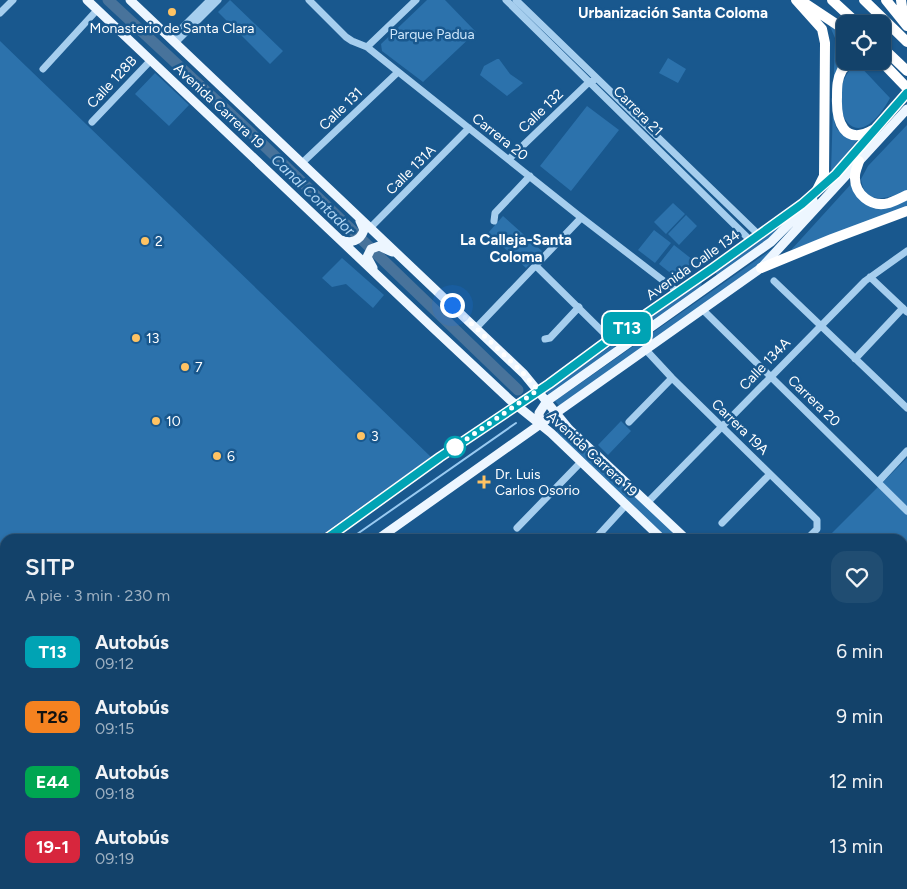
<!DOCTYPE html>
<html lang="es">
<head>
<meta charset="utf-8">
<style>
	:root { --surface:#13426a; --page:#204d72; --text:#f1f3f6; --muted:#9db0c1; --line:#325b7e }
	body { margin:0; font-family:Figtree,sans-serif; background:var(--page); color:var(--text); height:100vh; display:flex; flex-direction:column; font-size:19px; white-space:nowrap }
	* { box-sizing:border-box; margin:0 }
	p { font-size:16px; color:var(--muted) }
	.icon { flex:none; width:28px; height:28px; fill:none; stroke:currentColor; stroke-width:2; stroke-linecap:round; stroke-linejoin:round }
	.map { position:relative; flex:1; overflow:hidden }
	.side { position:absolute; left:0px; top:534px; width:908px; height:356px; display:flex; flex-direction:column; background:var(--surface); border-radius:15px 15px 0 0; box-shadow:0 1px 4px #0004,0 0 0 1px var(--line) }
	.side>* { flex:none }
	.badge { padding:0 10px; border-radius:8px; font-size:18px; line-height:32px }
	.controls { position:absolute; left:836px; top:15px; display:grid; gap:10px }
	.controls a { display:grid; place-items:center; width:55px; height:55px; border-radius:10px; background:var(--surface); box-shadow:0 1px 4px #0004,0 0 0 1px var(--line); font-size:25px }
	.you { position:absolute; width:25px; height:25px; margin:-12px; border:4px solid #fff; border-radius:50%; background:#1a73e8; box-shadow:0 0 0 8px #1a73e833 }
	.map>.badge { position:absolute; translate:-50% -50%; box-shadow:0 0 0 2px #fff }
	.round { display:grid; place-items:center; flex:none; width:52px; height:52px; border-radius:15px; background:var(--page) }
	.head { display:flex; align-items:center; justify-content:space-between; height:85px; padding:0 25px }
	h1 { font-size:24px; font-weight:600; line-height:38px }
	ul { padding:0; list-style:none }
	li { display:flex; align-items:center; gap:15px; height:65px; padding:0 25px }
	li div { flex:1 }
	li b { display:block; font-size:19px }
	li em { font-style:normal }
	li .badge { min-width:55px; font-weight:700; text-align:center }
	.map>svg:first-child { display:block }
	.green { fill:#2c72ac }
	.water { fill:#48739b; stroke:#99caf1 }
	.lines { fill:none; stroke-linecap:round; stroke-linejoin:round }
	.stream { stroke:#99caf1; stroke-width:2 }
	.river { stroke:#48739b; stroke-width:11 }
	.minor { stroke:#a6ceee; stroke-width:7 }
	.major { stroke:#edf6ff; stroke-width:9 }
	.highway { stroke:#fff; stroke-width:10 }
	.line-casing { stroke:#fff; stroke-width:11 }
	.line { stroke:#00a3b4; stroke-width:8 }
	.walk { stroke:#fff; stroke-width:5; stroke-dasharray:0 9 }
	.poi-dot { fill:#ffc363; stroke:#19588e; stroke-width:2 }
	.stop-dot { fill:#fff; stroke:#00a3b4; stroke-width:2.5 }
	.labels { text-anchor:middle; dominant-baseline:central; stroke-width:5; stroke-linejoin:round; paint-order:stroke }
	.poi-label { font-size:14px; fill:#fff; stroke:#19588e; text-anchor:start }
	.park-label { font-size:14px; fill:#cce5fa; stroke:#19588e }
	.street-label { font-size:14px; fill:#fff; stroke:#19588e }
	.neighbourhood-label { font-size:15px; font-weight:bold; fill:#fff; stroke:#19588e }
	.water-label { font-size:15px; font-style:italic; fill:#b2d7f5; stroke:#19588e }
</style>
</head>
<body>
<div class="map">
<svg width="907" height="889" viewBox="0 0 907 889">
	<rect width="100%" height="100%" fill="#19588e"/>
	<!-- green -->
	<path class="green" d="M 230,0 L 283,51 L 270,64 L 218,12 Z
		M 427,0 L 445,0 L 476,32 L 423,82 L 382,51 L 381,44 Z
		M 829,24 L 845,35 C 845,44 846,53 845,62 C 842,77 827,117 838,130 C 844,136 851,137 859,138 L 831,173 L 835,38 Z
		M 0,41 L 431,457 L 316,539 L 5,539 L 5,771 L 0,774 Z
		M 668,58 L 686,69 L 678,83 L 659,73 Z
		M 497,59 L 499,59 L 510,74 L 523,83 L 507,96 L 480,75 L 484,66 Z
		M 857,63 L 890,98 C 850,171 820,91 857,63 Z
		M 155,73 L 189,105 L 169,126 L 135,94 Z
		M 587,106 L 619,130 L 571,191 L 540,166 Z
		M 907,125 L 907,191 C 888,198 865,207 861,179 L 868,166 Z
		M 852,183 L 862,201 L 907,199 L 907,207 L 791,250 Z
		M 673,203 L 685,214 L 666,234 L 654,222 Z
		M 800,211 L 771,240 L 718,277 L 715,272 Z
		M 686,215 L 697,226 L 679,245 L 668,234 Z
		M 503,216 L 542,251 L 526,268 L 488,233 Z
		M 654,230 L 671,243 L 655,263 L 638,250 Z
		M 674,245 L 693,260 L 678,279 L 659,264 Z
		M 778,245 L 770,256 L 561,408 L 555,401 Z
		M 342,258 L 384,295 L 373,308 L 346,284 L 332,287 L 322,278 Z
		M 702,280 L 701,289 L 624,343 L 621,342 L 619,337 Z
		M 614,344 L 615,349 L 549,396 L 545,391 Z
		M 621,421 L 631,431 L 608,455 L 598,445 Z
		M 563,427 L 681,539 L 667,539 L 555,433 Z
		M 907,458 L 907,586 L 903,591 L 902,539 L 826,539 Z
		M 515,885 L 612,885 L 617,889 L 512,889 Z"/>
	<!-- water -->
	<path class="water" d="M 5,561 L 5,653 L 0,647 L 0,563 Z"/>
	<g class="lines">
		<!-- stream -->
		<path class="stream" d="M 350,539 L 516,423
			M 0,792 L 5,789
			M 301,885 L 303,889"/>
		<!-- river -->
		<path class="river" d="M 108,0 L 249,131 L 518,390"/>
		<!-- minor -->
		<path class="minor" d="M 309,0 L 346,37 L 352,41 L 367,47 L 578,215 L 678,292
			M 506,0 L 751,241
			M 516,0 L 759,235
			M 0,13 L 13,0
			M 172,38 L 210,0
			M 176,42 L 218,0
			M 367,47 L 416,0
			M 43,69 L 97,10
			M 92,122 L 151,60
			M 509,159 L 587,84 L 594,80
			M 302,163 L 397,73
			M 494,221 L 495,213 L 530,176
			M 370,228 L 469,128
			M 536,266 L 610,339
			M 870,277 L 907,312
			M 774,281 L 907,408
			M 703,310 L 907,511
			M 476,328 L 581,218
			M 545,339 L 550,338 L 579,307
			M 646,350 L 672,378 L 817,520 L 817,529 L 807,539
			M 855,359 L 903,308
			M 629,422 L 672,378
			M 878,482 L 907,451
			M 647,503 L 865,281 L 907,251
			M 722,523 L 770,474
			M 517,528 L 581,462
			M 595,539 L 626,505
			M 902,597 L 907,592
			M 902,604 L 907,608
			M 5,870 L 1,875 L 5,881
			M 902,870 L 907,867
			M 144,885 L 147,889
			M 216,885 L 218,889
			M 400,885 L 402,889
			M 495,885 L 500,889
			M 617,885 L 622,889
			M 716,885 L 721,889
			M 818,885 L 822,889
			M 82,889 L 89,885
			M 873,889 L 879,885"/>
		<!-- major -->
		<path class="major" d="M 87,0 L 431,326 L 510,400 L 551,433 L 662,539
			M 130,0 L 524,374 L 569,429 L 686,539
			M 341,240 C 351,244 360,241 364,230 L 360,221
			M 373,268 L 367,257 L 371,249 L 379,246 L 392,252
			M 540,425 L 539,413 L 547,401 L 771,242 L 813,200
			M 326,539 L 440,457 L 550,383 L 607,341 L 713,268 L 802,204 L 836,174 L 907,93
			M 378,539 L 761,268 L 907,109
			M 902,744 L 907,749
			M 902,766 L 907,770
			M 0,783 L 5,779
			M 0,805 L 5,801
			M 284,885 L 286,889
			M 318,885 L 320,889"/>
		<!-- highway -->
		<path class="highway" d="M 796,0 L 822,29 L 825,43 L 824,176 L 816,192
			M 832,0 L 858,24
			M 864,0 L 907,42
			M 886,0 L 907,26
			M 901,0 L 902,7 L 907,18
			M 803,2 L 845,30
			M 882,47 L 907,71
			M 855,61 C 849,63 845,66 842,70 C 837,79 837,87 837,97 C 836,122 844,146 873,130
			M 881,61 L 907,88
			M 859,161 C 858,165 855,171 855,176 C 854,194 871,208 889,203 C 895,201 901,198 907,195
			M 761,268 L 832,239 L 907,211"/>
	</g>
	<g class="lines">
		<!-- line casing -->
		<g class="line-casing">
			<path id="line" d="M 326,539 L 440,457 L 549,384 L 610,339 L 713,268 L 802,204 L 836,174 L 907,93"/>
		</g>
		<!-- line -->
		<use href="#line" class="line"/>
		<!-- walk -->
		<path class="walk" d="M 452,305 L 524,374 L 538,390 L 455,447"/>
	</g>
	<!-- markers -->
	<g class="poi-dot">
		<circle cx="172" cy="12" r="5"/>
		<circle cx="145" cy="241" r="5"/>
		<circle cx="136" cy="338" r="5"/>
		<circle cx="185" cy="367" r="5"/>
		<circle cx="156" cy="421" r="5"/>
		<circle cx="361" cy="436" r="5"/>
		<circle cx="217" cy="456" r="5"/>
		<path d="M481.5 474.5h5v5h5v5h-5v5h-5v-5h-5v-5h5z"/>
	</g>
	<circle class="stop-dot" cx="455" cy="447" r="10"/>
	<g class="labels">
		<!-- poi labels -->
		<g class="poi-label">
			<text x="172" y="28" text-anchor="middle">Monasterio de Santa Clara</text>
			<text x="155" y="241">2</text>
			<text x="146" y="338">13</text>
			<text x="195" y="367">7</text>
			<text x="166" y="421">10</text>
			<text x="371" y="436">3</text>
			<text x="227" y="456">6</text>
			<text x="495" y="474">Dr. Luis<tspan x="495" dy="16">Carlos Osorio</tspan></text>
		</g>
		<!-- park labels -->
		<g class="park-label">
			<text x="432" y="34">Parque Padua</text>
		</g>
		<!-- street labels -->
		<g class="street-label">
			<text transform="translate(112 82) rotate(-47)">Calle 128B</text>
			<text transform="translate(219 106) rotate(43)">Avenida Carrera 19</text>
			<text transform="translate(341 109) rotate(-44)">Calle 131</text>
			<text transform="translate(541 111) rotate(-44)">Calle 132</text>
			<text transform="translate(638 111) rotate(45)">Carrera 21</text>
			<text transform="translate(500 137) rotate(38)">Carrera 20</text>
			<text transform="translate(411 170) rotate(-45)">Calle 131A</text>
			<text transform="translate(693 265) rotate(-35)">Avenida Calle 134</text>
			<text transform="translate(765 364) rotate(-46)">Calle 134A</text>
			<text transform="translate(814 401) rotate(44)">Carrera 20</text>
			<text transform="translate(740 427) rotate(44)">Carrera 19A</text>
			<text transform="translate(592 454) rotate(43)">Avenida Carrera 19</text>
		</g>
		<!-- neighbourhood labels -->
		<g class="neighbourhood-label">
			<text x="673" y="13">Urbanización Santa Coloma</text>
			<text x="516" y="240">La Calleja-Santa<tspan x="516" dy="17">Coloma</tspan></text>
		</g>
		<!-- water labels -->
		<g class="water-label">
			<text transform="translate(313 195) rotate(44)">Canal Contador</text>
		</g>
	</g>
</svg>
<div class="controls">
<a><svg class="icon" aria-label="locate" viewBox="0 0 24 24"><circle cx="12" cy="12" r="6"/><path d="M12 2v4M12 18v4M2 12h4M18 12h4"/></svg></a>
</div>
<div class="you" style="left:452px;top:305px"></div>
<b class="badge" style="left:627px;top:328px;background:#00a3b4;color:#fff">T13</b>
<section class="side">
<div class="head"><div><h1>SITP</h1><p>A pie · 3 min · 230 m</p></div><a class="round"><svg class="icon" aria-label="heart" viewBox="0 0 24 24"><path d="M12 20l-8-8c-3-5 5-10 8-4 3-6 11-1 8 4z"/></svg></a></div>
<ul>
<li><span class="badge" style="background:#00a3b4;color:#fff">T13</span><div><b>Autobús</b><p>09:12</p></div><em>6 min</em></li>
<li><span class="badge" style="background:#f58220;color:#111">T26</span><div><b>Autobús</b><p>09:15</p></div><em>9 min</em></li>
<li><span class="badge" style="background:#00a651;color:#fff">E44</span><div><b>Autobús</b><p>09:18</p></div><em>12 min</em></li>
<li><span class="badge" style="background:#d7263d;color:#fff">19-1</span><div><b>Autobús</b><p>09:19</p></div><em>13 min</em></li>
</ul>
</section>
</div>
</body>
</html>
